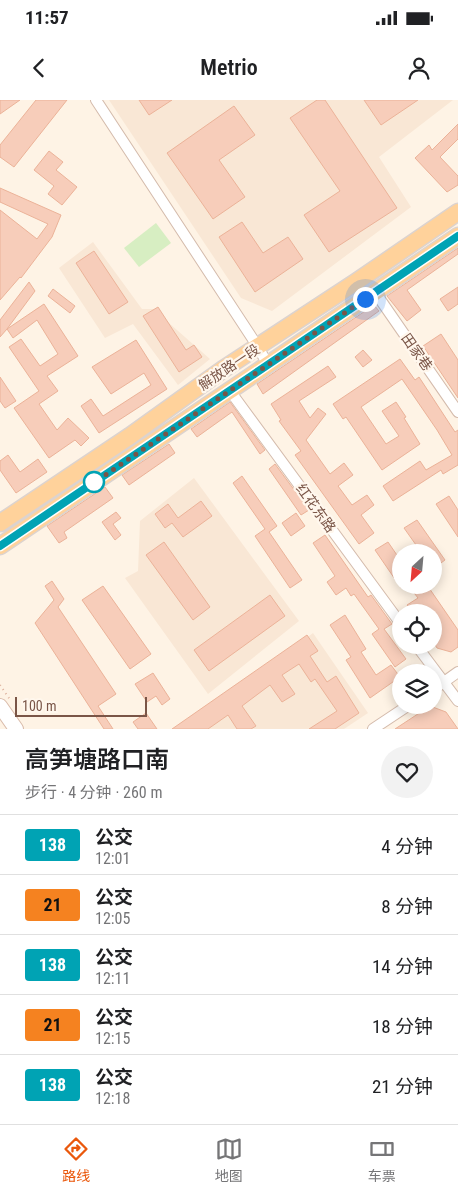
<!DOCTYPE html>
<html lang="zh">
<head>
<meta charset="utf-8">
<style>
	:root { --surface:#fff; --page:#f2f2f2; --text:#202124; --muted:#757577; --line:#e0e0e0; --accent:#ea580c }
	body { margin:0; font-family:"Roboto Condensed","Noto Sans SC",sans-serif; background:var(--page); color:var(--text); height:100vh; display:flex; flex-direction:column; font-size:19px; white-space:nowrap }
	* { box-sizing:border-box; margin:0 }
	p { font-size:16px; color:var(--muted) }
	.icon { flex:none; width:28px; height:28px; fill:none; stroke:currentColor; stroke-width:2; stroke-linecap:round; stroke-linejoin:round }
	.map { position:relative; height:629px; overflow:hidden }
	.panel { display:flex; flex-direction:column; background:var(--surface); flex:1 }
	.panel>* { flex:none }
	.badge { padding:0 10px; border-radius:4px; font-size:18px; line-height:32px }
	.needle { width:32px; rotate:206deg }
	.buttons { position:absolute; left:392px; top:444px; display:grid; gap:10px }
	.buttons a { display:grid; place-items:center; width:50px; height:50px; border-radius:50%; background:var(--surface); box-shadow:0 2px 12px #0003; font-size:25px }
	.scale { position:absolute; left:15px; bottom:12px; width:132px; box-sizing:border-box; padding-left:5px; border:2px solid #7a5547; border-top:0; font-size:14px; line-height:18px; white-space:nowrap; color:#7a5547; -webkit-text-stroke:4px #fff7ed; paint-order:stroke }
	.you { position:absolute; width:25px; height:25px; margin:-12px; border:4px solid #fff; border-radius:50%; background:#1a73e8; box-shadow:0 0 0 8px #1a73e833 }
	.map>.badge { position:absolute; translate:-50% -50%; box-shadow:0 0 0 2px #fff }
	.round { display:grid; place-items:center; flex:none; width:52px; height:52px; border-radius:26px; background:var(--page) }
	.headline { display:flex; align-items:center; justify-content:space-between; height:85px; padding:0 25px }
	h1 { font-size:24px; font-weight:600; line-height:38px }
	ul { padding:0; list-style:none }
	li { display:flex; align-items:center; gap:15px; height:60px; padding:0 25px; border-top:1px solid var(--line) }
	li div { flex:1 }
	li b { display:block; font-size:19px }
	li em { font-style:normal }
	li .badge { min-width:55px; font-weight:700; text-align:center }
	.status { display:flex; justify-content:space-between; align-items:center; height:35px; padding:0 25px; background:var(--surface); direction:ltr }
	.status svg { height:14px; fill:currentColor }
	header { display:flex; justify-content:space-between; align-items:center; height:65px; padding:0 25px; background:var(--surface); font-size:22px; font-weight:600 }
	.menu { display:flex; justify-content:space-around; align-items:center; height:70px; border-top:1px solid var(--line); background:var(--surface); font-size:14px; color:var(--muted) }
	.menu a { display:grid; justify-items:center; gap:2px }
	.menu .active { color:var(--accent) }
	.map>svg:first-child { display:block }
	.residential { fill:#f9e7d5 }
	.green { fill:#d7eec2 }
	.building { fill:#f7cdba; stroke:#ebb298 }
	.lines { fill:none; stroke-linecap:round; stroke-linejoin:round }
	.minor-casing { stroke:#d4bbac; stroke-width:12 }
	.secondary-casing { stroke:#dabcab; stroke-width:16 }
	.primary-casing { stroke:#dcd3cf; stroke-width:19 }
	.path { stroke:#dcb09c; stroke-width:2; stroke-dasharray:1 4; stroke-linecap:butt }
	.minor { stroke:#fff; stroke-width:10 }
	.secondary { stroke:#fff; stroke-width:14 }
	.primary { stroke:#ffd29b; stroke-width:16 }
	.line-casing { stroke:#fff; stroke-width:11 }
	.line { stroke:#00a3b4; stroke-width:8 }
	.walk { stroke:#7a5547; stroke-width:5; stroke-dasharray:0 9 }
	.stop-dot { fill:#fff; stroke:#00a3b4; stroke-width:2.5 }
	.labels { text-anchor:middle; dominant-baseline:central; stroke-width:4.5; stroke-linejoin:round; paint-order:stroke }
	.street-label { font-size:14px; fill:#7a5547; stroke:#fff7ed }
</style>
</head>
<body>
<div class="status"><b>11:57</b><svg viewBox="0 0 49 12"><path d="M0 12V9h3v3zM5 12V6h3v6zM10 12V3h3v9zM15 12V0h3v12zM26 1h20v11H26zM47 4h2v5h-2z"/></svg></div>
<header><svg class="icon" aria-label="back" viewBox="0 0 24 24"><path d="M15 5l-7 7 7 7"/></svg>Metrio<svg class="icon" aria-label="person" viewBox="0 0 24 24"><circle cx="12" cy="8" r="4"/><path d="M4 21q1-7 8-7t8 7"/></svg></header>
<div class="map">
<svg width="458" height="629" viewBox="0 0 458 629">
	<rect width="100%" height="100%" fill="#fef3e5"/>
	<!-- residential -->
	<path class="residential" d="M 109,0 L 453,0 L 379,57 L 411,107 L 272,211 L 241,198 Z
		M 93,142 L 142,209 L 153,209 L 210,259 L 178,285 L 133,224 L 105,238 L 59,168 Z
		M 194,378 L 299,521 L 208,594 L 125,478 L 138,471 L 140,421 Z
		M 313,533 L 368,613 L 344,629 L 187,629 Z"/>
	<!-- green -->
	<path class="green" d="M 156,123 L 171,143 L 139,167 L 124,148 Z"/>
	<!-- building -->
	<path class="building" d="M 0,0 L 20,0 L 0,14 Z
		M 36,0 L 67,0 L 14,67 L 0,57 L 0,45 Z
		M 139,0 L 172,0 L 149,15 Z
		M 317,0 L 325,0 L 397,108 L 329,152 L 304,115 L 340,91 L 290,18 Z
		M 364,0 L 418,0 L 381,25 Z
		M 234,6 L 255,35 L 219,60 L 245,97 L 213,119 L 167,53 Z
		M 458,24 L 458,39 L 440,57 L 458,76 L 458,85 L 447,92 L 415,58 L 429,45 L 432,50 Z
		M 49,51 L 63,62 L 56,70 L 77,87 L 62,105 L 48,94 L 54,86 L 34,70 Z
		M 0,88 L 61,115 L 52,137 L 21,178 L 20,177 L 0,200 L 0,110 L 37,139 L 48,124 L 0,102 Z
		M 242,122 L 263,153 L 288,137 L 303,159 L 255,192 L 219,137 Z
		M 458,148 L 458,154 L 407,190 L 421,210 L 407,221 L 387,196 Z
		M 94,151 L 128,202 L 109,214 L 76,163 Z
		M 29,182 L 35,191 L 7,229 L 44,204 L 78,256 L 47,276 L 58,291 L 39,304 L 57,330 L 68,318 L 89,338 L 81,346 L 75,340 L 49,358 L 14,308 L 39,291 L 9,247 L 21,239 L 40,266 L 58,254 L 37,220 L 13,238 L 7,229 L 0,237 L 0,220 Z
		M 458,187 L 458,204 L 448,211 L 440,199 Z
		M 53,189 L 75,206 L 70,213 L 48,196 Z
		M 374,205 L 379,211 L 263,294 L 257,284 Z
		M 158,207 L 186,250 L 194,245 L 202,257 L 179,272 L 143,216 Z
		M 441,234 L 458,260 L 458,298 L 423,246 Z
		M 136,240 L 167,289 L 99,333 L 81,306 L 91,299 L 103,316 L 151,285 L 144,273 L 111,294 L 92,267 Z
		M 363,250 L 372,260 L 363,267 L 355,257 Z
		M 400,259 L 415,280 L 419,277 L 455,332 L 458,330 L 458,365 L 443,374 L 441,370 L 393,401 L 383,386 L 420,361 L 426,370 L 452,355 L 437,330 L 402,279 L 361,307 L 386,344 L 399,336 L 382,311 L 396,302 L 406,317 L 404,318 L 420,344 L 382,370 L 346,317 L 343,319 L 333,304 Z
		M 328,266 L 336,277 L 299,301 L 310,318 L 318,308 L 326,314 L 306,340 L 330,374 L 344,363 L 353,375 L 338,386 L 352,405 L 367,395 L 374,405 L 361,415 L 374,433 L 359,444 L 295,355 L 301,351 L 279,321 L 281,320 L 271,304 Z
		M 0,277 L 16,301 L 5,308 L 0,301 Z
		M 230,302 L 265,350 L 260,354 L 232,312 L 197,337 L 191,329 Z
		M 169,344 L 175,353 L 129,385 L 122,375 Z
		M 8,355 L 20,372 L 38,359 L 47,372 L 16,393 L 0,370 L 0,361 Z
		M 275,364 L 309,410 L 301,415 L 269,369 Z
		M 242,376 L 277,426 L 269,432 L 302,480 L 290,488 L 255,436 L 265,429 L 233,383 Z
		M 105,387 L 113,398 L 64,432 L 67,438 L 59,443 L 47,426 Z
		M 449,396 L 458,410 L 458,437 L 436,404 Z
		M 201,401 L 212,416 L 183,437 L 172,423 L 165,428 L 155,414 L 168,404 L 178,418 Z
		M 116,412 L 121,418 L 113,424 L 121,435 L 115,440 L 102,422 Z
		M 296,413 L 305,426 L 291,436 L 282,423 Z
		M 417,420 L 445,460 L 434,468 L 434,452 L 421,452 L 404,428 Z
		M 325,435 L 368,497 L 371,495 L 392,524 L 384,529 L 406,559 L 395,567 L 372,534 L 379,529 L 354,494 L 351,496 L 346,488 L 336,495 L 327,482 L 335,476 L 313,443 Z
		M 164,442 L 210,507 L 193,520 L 146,455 Z
		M 388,442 L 401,461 L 401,488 L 375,450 Z
		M 52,481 L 64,499 L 58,507 L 116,594 L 98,606 L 113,629 L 104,629 L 35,523 L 54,500 L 45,486 Z
		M 408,485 L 427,485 L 458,530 L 458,547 L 451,552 L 437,548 L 434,543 L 434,512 L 412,512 L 407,505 L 418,498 Z
		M 103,486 L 151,554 L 130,569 L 82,500 Z
		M 270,495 L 285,516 L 209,571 L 194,550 Z
		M 345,515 L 366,549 L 361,552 L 376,575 L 391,565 L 400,577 L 370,598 L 346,560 L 351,557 L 330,525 Z
		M 307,535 L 318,551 L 310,556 L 327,582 L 336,576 L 359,613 L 335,629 L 309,629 L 337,611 L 315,579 L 311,582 L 299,564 L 282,575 L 295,594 L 282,602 L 270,585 L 242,606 L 256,626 L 251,629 L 237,629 L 228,615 L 208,629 L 172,629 Z
		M 153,573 L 170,599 L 162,605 L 156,596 L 147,602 L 135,584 Z
		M 430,606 L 446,612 L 458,629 L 395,629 Z
		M 146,613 L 157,629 L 138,629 L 133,622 Z"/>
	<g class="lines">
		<!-- minor casing -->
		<g class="minor-casing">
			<path id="minor" d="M 96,0 L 258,247 L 268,265
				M 375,192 L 458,312
				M 230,291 L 401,524
				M 416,545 L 458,601
				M 434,589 L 458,572
				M 373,629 L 409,605"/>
		</g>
		<!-- secondary casing -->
		<g class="secondary-casing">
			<path id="secondary" d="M 0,606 L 16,629"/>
		</g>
		<!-- primary casing -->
		<g class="primary-casing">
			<path id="primary" d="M 0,423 L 130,336 L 222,270 L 356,182 L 458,112
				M 0,446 L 458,136"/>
		</g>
		<!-- path -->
		<path class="path" d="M 0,585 L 11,601"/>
		<!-- minor -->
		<use href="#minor" class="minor"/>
		<!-- secondary -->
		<use href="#secondary" class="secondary"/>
		<!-- primary -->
		<use href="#primary" class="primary"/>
	</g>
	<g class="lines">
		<!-- line casing -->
		<g class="line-casing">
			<path id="line" d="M 0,446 L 458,136"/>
		</g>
		<!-- line -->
		<use href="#line" class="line"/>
		<!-- walk -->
		<path class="walk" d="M 94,382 L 89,386 L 365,199"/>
	</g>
	<!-- markers -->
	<circle class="stop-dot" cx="94" cy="382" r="10"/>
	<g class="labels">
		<!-- street labels -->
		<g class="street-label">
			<text transform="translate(417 252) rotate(55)">田家巷</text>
			<text transform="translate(229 267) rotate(-34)">解放路一段</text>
			<text transform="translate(316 408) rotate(54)">红花东路</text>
		</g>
	</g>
</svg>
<div class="buttons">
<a><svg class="needle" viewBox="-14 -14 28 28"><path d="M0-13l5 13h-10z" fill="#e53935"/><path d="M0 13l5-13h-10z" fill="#757577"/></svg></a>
<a><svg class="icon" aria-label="locate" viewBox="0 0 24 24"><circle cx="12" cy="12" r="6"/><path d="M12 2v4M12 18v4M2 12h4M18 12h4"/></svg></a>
<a><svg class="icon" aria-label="layers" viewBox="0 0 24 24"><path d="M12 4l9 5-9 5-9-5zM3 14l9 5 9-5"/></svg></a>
</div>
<div class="scale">100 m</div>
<div class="you" style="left:365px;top:199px"></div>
</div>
<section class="panel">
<div class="headline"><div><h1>高笋塘路口南</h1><p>步行 · 4 分钟 · 260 m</p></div><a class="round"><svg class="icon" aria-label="heart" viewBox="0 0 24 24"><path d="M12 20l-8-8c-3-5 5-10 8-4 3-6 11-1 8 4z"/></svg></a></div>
<ul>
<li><span class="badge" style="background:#00a3b4;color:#fff">138</span><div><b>公交</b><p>12:01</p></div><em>4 分钟</em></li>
<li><span class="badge" style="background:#f58220;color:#111">21</span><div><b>公交</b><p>12:05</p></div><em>8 分钟</em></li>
<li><span class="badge" style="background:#00a3b4;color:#fff">138</span><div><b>公交</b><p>12:11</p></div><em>14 分钟</em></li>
<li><span class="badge" style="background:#f58220;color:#111">21</span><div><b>公交</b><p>12:15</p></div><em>18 分钟</em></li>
<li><span class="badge" style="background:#00a3b4;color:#fff">138</span><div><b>公交</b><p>12:18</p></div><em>21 分钟</em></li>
</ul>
</section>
<nav class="menu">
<a class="active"><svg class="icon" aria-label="directions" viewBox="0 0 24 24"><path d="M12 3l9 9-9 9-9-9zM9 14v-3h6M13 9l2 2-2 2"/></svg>路线</a>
<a><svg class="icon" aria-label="map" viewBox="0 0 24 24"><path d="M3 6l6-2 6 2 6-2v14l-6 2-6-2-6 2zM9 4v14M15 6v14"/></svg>地图</a>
<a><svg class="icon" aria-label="tickets" viewBox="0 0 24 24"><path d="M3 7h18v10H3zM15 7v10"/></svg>车票</a>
</nav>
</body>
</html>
